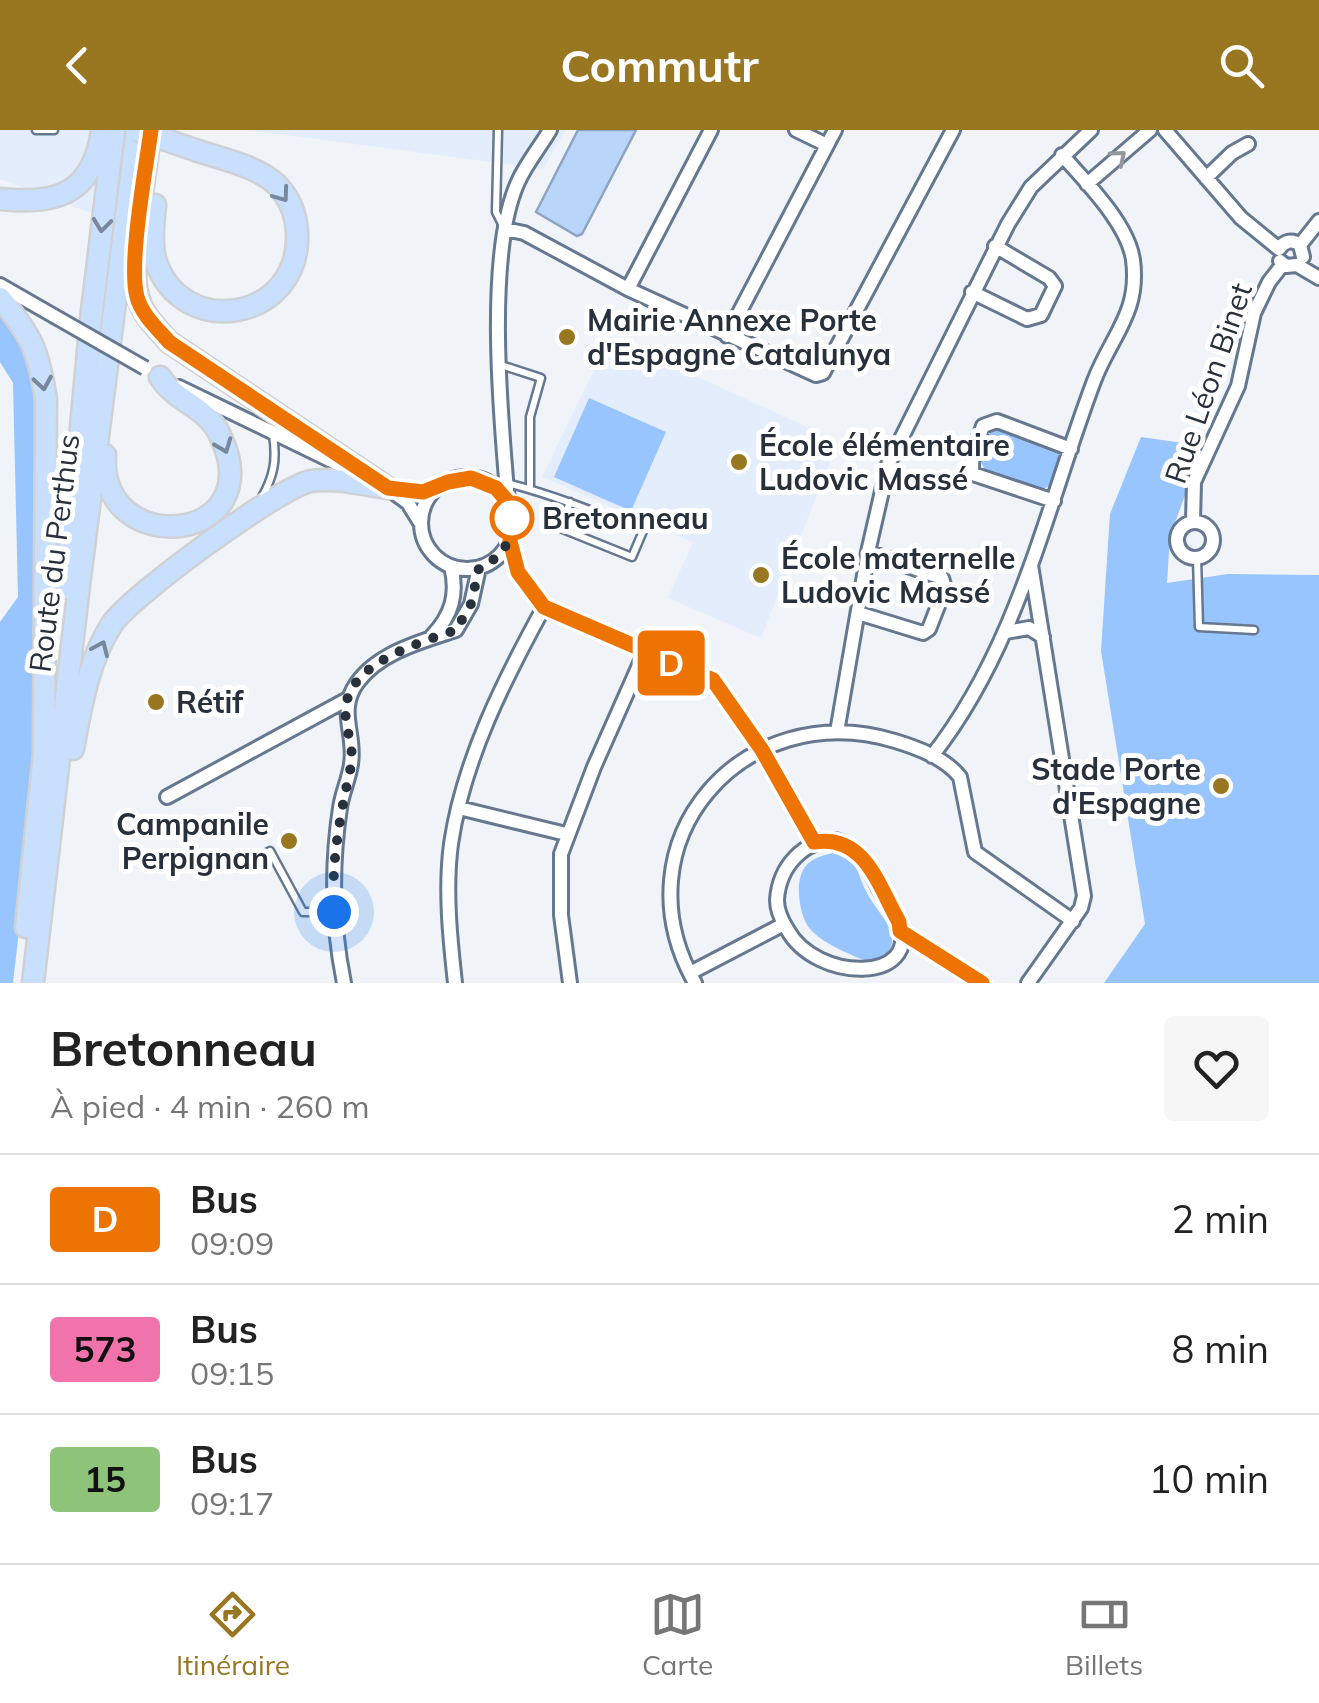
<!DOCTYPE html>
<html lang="fr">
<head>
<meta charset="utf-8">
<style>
	:root { --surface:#fff; --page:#f6f6f6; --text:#222; --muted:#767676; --line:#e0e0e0; --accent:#997620 }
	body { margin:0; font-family:Mulish,sans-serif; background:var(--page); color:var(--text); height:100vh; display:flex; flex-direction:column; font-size:38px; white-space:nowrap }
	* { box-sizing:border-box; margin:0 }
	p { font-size:32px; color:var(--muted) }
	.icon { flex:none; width:55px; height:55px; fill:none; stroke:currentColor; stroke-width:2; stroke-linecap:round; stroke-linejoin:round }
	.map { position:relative; height:853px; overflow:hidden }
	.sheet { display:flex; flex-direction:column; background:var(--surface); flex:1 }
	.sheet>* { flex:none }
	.badge { padding:0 20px; border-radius:8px; font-size:35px; line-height:65px }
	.you { position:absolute; width:50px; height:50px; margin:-25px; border:8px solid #fff; border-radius:50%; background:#1a73e8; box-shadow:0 0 0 15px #1a73e833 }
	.map>.badge { position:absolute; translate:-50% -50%; box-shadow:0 0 0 5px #fff }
	.round { display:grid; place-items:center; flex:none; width:105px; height:105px; border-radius:10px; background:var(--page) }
	.summary { display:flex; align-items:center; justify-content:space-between; height:170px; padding:0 50px }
	h1 { font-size:48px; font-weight:700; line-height:75px }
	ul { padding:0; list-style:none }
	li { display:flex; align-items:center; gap:30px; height:130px; padding:0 50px; border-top:2px solid var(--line) }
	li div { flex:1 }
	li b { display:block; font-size:38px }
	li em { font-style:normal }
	li .badge { min-width:110px; font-weight:700; text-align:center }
	header { display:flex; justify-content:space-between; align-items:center; height:130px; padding:0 50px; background:var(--accent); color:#fff; font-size:45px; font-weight:700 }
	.menu { display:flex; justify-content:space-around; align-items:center; height:140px; border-top:2px solid var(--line); background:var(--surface); font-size:28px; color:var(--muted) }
	.menu a { display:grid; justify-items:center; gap:5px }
	.menu .on { color:var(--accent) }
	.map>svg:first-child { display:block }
	.built { fill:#e3edfb }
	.green { fill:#99c5fe }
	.water { fill:#b9d6fa; stroke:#8ea4c1; stroke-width:2.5 }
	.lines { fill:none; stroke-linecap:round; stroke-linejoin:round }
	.lane-casing { stroke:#657890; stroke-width:11 }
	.street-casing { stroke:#657890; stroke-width:18 }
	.primary-casing { stroke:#d0d1d4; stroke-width:25 }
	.lane { stroke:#fff; stroke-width:6 }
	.street { stroke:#fff; stroke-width:12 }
	.primary { stroke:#c8dffd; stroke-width:20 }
	.street-bridge-casing { stroke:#657890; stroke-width:18; stroke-linecap:butt }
	.primary-bridge-casing { stroke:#d0d1d4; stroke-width:25; stroke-linecap:butt }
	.street-bridge { stroke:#fff; stroke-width:12 }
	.primary-bridge { stroke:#c8dffd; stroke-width:20 }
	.oneway { stroke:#94989d }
	.oneway2 { stroke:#78889c }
	.line-casing { stroke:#fff; stroke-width:22 }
	.line { stroke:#ed7402; stroke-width:15 }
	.walk { stroke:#28303b; stroke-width:10; stroke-dasharray:0 18 }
	.poi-dot { fill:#997620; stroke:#fff; stroke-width:4 }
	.stop-dot { fill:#fff; stroke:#ed7402; stroke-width:5 }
	.labels { text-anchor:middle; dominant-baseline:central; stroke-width:10; stroke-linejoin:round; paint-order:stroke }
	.poi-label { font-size:30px; font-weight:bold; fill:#28303b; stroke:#fff; text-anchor:start }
	.street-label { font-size:30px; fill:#28303b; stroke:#fff }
	.stop-label { font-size:30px; font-weight:bold; fill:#28303b; stroke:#fff; text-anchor:start }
</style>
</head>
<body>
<header><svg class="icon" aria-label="back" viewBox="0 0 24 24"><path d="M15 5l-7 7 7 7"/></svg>Commutr<svg class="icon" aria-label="search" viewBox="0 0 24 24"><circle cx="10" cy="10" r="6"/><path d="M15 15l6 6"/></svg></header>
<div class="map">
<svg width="1319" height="853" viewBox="0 0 1319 853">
	<rect width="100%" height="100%" fill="#f0f4f9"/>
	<!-- built -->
	<path class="built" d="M 0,0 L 100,0 L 91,83 L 0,49 Z
		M 249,0 L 566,0 L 543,39 Z
		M 610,207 L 838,311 L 761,508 L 668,468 L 693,412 L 542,347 Z"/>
	<!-- green -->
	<path class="green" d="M 0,180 L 31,232 L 36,270 L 39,557 L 30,706 L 13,853 L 0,853 L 0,492 L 18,467 L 13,253 L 0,232 Z
		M 589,268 L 666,302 L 631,381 L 554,347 Z
		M 999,299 L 1057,319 L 1061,324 L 1051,355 L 1043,359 L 985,340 L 980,330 L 990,303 Z
		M 1141,307 L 1197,315 L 1187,360 L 1170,406 L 1167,453 L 1228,444 L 1319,445 L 1319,853 L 1104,853 L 1145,794 L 1101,521 L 1110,384 Z
		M 842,721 C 862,741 855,739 866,761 C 879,788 913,809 874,835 C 854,825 825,816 810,799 C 799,786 794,751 805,737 C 813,726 829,724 842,721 Z"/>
	<!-- water -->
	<path class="water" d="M 578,0 L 636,0 L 582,104 L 577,106 L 536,82 Z"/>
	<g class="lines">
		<!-- lane casing -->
		<g class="lane-casing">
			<path id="lane" d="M 36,0 L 54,0
				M 498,0 L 496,82 L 504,98
				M 501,235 L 541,248 L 530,287 L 530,358
				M 507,353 C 554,365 598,383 643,401 L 632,427 L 560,398 L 570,372
				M 261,369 C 274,346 277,330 273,305
				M 1197,428 L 1199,497 L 1254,500
				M 239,738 L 270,721 L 303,782 L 334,782"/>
		</g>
		<!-- street casing -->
		<g class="street-casing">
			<path id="street" d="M 796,0 L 827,15
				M 1165,0 L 1241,88 L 1279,119
				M 1206,48 L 1232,23 L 1248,14
				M 1087,54 L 1150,0
				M 505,99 L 524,103 L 628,159 L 816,245 L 823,243 L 953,0
				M 1300,115 L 1319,91
				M 1279,119 C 1284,111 1292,109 1300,115 L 1303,127
				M 1280,131 L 1286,136 L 1297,135 L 1319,148
				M 0,155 L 54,186
				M 628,159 L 711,0
				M 972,162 L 1027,189 L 1041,185 L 1055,156 L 1049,148 L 995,116
				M 727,206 L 835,0
				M 179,257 L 340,335
				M421 393a46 46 0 1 1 92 0a46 46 0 1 1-92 0Z
				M 386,357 L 408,373 L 421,394
				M 1054,371 L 973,344 C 969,328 978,311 983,296 L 997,291 L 1071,319
				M 508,372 C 501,291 485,124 518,52 C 526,34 540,17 550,0
				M 1193,391 L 1194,352 L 1238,256 L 1254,183 L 1269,152 L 1283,134
				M1177 410a18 18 0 1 1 36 0a18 18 0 1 1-36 0Z
				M 510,411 L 518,442 L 544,477 L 713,550 L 762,620 L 815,712
				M 858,483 L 923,503 L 929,499 L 945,458 L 942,448 L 868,422
				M 1006,502 L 1029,498 L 1043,507
				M 432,506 C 452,485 458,464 451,436
				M 837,602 L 868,422 L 888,335 L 1008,94 L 1031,57 L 1091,0
				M 932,626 C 1018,517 1046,378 1094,251 C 1111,206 1140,183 1133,130 C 1128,94 1086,52 1062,25
				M 167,667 L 346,570
				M 459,678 L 566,704
				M 836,710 C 861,718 868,738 880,760 C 886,770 896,782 899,793 C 922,853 816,853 787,799 C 782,791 777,779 777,770 C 779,737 803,710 836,710 Z
				M 900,801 L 982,853
				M 690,843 L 784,794
				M 344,853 C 332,794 331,737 340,678 C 342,663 349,649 351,634 C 356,604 337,581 357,553 C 379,522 423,511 456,500 L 471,474 L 479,438
				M 455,853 C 450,808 445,759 451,714 C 463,631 504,550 544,477
				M 570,853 L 561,785 L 561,724 L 594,637 L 645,522
				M 695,853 C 615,712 743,565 895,611 C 918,618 945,628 960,647 L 975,722 L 1073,791
				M 1028,853 L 1081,778 L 1084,766 L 1031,435"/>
		</g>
		<!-- primary casing -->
		<g class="primary-casing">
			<path id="primary" d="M 150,4 C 146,42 128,135 138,167 C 143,186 157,198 169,212 L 382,354
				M 0,69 C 57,75 92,64 102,2
				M 155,75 C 153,92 151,113 155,129 C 181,212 302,191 297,102 C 296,84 289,67 276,54 C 256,36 223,29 198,21
				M 0,168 C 32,206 38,220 46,269 L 44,624 L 26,797
				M 105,325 C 98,431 273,415 220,305 C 207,277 176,272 160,247
				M 66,458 L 91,189 L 114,0
				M 73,619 C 81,577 88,531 112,494 C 131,466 279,357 311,351 C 336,347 364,355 388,358
				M 33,853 L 79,455 L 137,0"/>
		</g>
		<!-- lane -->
		<use href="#lane" class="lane"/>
		<!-- street -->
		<use href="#street" class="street"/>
		<!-- primary -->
		<use href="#primary" class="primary"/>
		<!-- street-bridge casing -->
		<g class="street-bridge-casing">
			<path id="street-bridge" d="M 54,186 L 145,238"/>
		</g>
		<!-- primary-bridge casing -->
		<g class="primary-bridge-casing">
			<path id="primary-bridge" d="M 137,0 L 198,21"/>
		</g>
		<!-- street-bridge -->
		<use href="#street-bridge" class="street-bridge"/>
		<!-- primary-bridge -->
		<use href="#primary-bridge" class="primary-bridge"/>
	</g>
	<!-- one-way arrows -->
	<defs><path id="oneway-chevron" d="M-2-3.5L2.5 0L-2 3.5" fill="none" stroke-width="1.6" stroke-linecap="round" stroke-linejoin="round" transform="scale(2.5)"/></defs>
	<use class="oneway" href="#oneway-chevron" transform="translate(1119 27) rotate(-40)"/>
	<g class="oneway2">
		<use href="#oneway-chevron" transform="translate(282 65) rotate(54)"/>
		<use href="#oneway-chevron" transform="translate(102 95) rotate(97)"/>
		<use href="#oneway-chevron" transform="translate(43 253) rotate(81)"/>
		<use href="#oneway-chevron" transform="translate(224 316) rotate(69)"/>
		<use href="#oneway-chevron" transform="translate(101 518) rotate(-66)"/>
	</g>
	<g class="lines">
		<!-- line casing -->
		<g class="line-casing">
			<path id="line" d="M 151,0 C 146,38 128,133 137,167 C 142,185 157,198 169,212 L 388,358 L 423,362 L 448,352 L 471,348 L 496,358 L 508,372 L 512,384 L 510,411 L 518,442 L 544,477 L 713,550 L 762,620 L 814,712 C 865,704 878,755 899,792 L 900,801 L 982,853"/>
		</g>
		<!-- line -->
		<use href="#line" class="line"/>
		<!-- walk -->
		<path class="walk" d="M 334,782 C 331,731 340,686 351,636 C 355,616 343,596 346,575 C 352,532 422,512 456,500 L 471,474 L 479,438 C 503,427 513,411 512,384 L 512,388"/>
	</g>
	<!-- markers -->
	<g class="poi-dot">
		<circle cx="567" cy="207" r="10"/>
		<circle cx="739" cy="332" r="10"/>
		<circle cx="761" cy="445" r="10"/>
		<circle cx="156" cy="572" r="10"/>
		<circle cx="1221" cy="656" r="10"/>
		<circle cx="289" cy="711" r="10"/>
	</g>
	<circle class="stop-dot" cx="512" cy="388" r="20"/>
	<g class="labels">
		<!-- poi labels -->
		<g class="poi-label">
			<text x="587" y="190">Mairie Annexe Porte<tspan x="587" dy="34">d'Espagne Catalunya</tspan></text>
			<text x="759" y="315">École élémentaire<tspan x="759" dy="34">Ludovic Massé</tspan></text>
			<text x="781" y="428">École maternelle<tspan x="781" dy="34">Ludovic Massé</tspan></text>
			<text x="176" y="572">Rétif</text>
			<text x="1201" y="639" text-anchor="end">Stade Porte<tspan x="1201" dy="34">d'Espagne</tspan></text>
			<text x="269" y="694" text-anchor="end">Campanile<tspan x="269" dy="34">Perpignan</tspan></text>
		</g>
		<!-- street labels -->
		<g class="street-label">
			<text transform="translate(1208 253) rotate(-71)">Rue Léon Binet</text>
			<text transform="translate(54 423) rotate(-83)">Route du Perthus</text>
		</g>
		<!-- stop labels -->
		<g class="stop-label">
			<text x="542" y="388">Bretonneau</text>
		</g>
	</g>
</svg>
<div class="you" style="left:334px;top:782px"></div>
<b class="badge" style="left:671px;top:533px;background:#ed7402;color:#fff">D</b>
</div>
<section class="sheet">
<div class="summary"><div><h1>Bretonneau</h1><p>À pied · 4 min · 260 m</p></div><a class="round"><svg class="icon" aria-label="heart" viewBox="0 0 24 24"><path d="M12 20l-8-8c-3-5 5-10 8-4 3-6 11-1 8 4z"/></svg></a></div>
<ul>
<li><span class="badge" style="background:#ed7402;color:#fff">D</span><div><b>Bus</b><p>09:09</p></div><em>2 min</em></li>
<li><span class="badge" style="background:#f073ab;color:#111">573</span><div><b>Bus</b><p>09:15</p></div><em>8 min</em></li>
<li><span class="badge" style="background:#8ec479;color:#111">15</span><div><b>Bus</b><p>09:17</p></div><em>10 min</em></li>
</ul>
</section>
<nav class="menu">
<a class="on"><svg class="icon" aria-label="directions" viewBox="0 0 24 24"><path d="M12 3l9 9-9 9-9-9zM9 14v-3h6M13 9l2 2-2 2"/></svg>Itinéraire</a>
<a><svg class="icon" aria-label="map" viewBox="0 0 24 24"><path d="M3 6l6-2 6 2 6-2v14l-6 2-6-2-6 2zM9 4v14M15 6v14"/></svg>Carte</a>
<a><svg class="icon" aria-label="tickets" viewBox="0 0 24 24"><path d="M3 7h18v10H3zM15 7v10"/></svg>Billets</a>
</nav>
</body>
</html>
